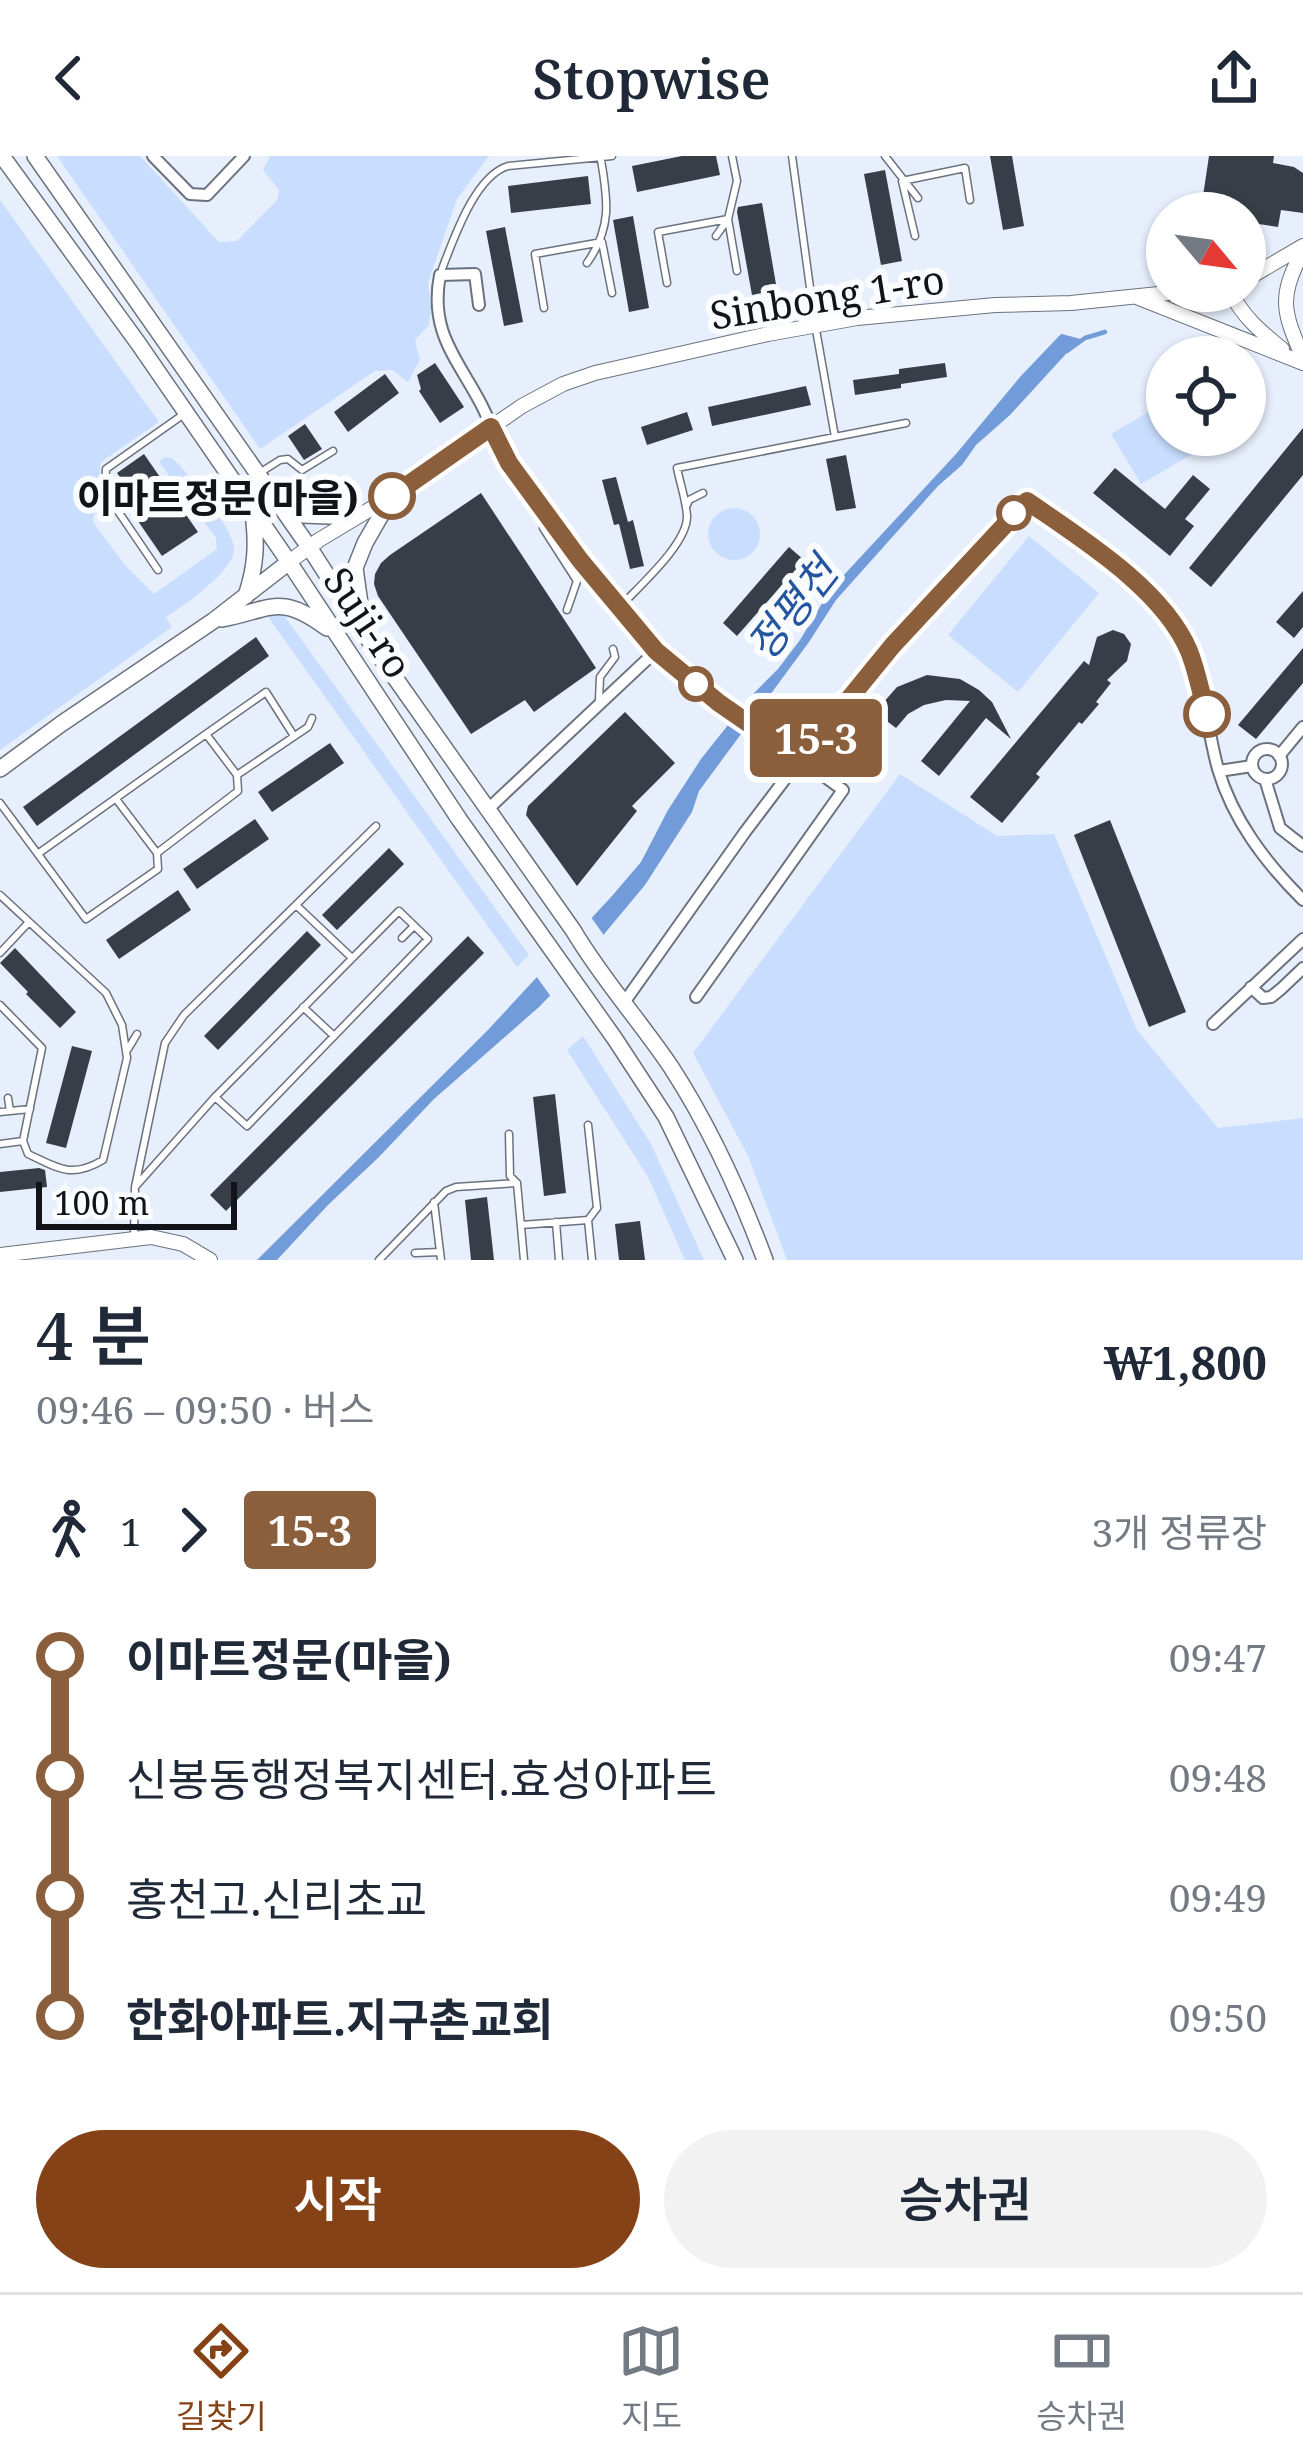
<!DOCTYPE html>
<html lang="ko">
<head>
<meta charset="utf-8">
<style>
	:root { --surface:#fff; --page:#f2f2f3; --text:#1f2937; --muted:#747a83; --line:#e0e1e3; --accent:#864217 }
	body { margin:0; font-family:"Noto Serif","Noto Sans KR",serif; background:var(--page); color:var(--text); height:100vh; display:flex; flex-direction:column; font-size:45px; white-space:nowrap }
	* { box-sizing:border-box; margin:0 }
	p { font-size:39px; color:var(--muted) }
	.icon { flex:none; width:66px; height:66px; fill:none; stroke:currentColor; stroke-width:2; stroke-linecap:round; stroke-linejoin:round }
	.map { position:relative; height:1104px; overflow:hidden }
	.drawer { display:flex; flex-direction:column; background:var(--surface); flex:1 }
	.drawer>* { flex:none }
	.badge { padding:0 24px; border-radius:9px; font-size:42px; line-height:78px }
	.needle { width:78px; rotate:119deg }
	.controls { position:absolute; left:1146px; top:36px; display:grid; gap:24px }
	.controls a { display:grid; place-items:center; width:120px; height:120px; border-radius:50%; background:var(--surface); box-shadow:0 3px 9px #0004; font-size:60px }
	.scale { position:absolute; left:36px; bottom:30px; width:201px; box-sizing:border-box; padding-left:12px; border:6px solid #111318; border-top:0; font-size:33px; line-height:42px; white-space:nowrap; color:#111318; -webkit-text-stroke:9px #fafcfe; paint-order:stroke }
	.map>.badge { position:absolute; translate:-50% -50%; box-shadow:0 0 0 6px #fff }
	.legs { display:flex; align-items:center; gap:18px; height:132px; padding:0 36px; font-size:39px }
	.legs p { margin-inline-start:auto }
	.overview { display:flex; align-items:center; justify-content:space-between; height:204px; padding:0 36px }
	h1 { font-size:66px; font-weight:600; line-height:90px }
	.button { display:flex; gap:24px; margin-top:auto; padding:24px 36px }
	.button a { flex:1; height:138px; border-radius:72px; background:var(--accent); color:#fff; font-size:48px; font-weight:600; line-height:138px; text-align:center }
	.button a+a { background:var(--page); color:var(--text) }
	ul { padding:0 36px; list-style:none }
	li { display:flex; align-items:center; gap:42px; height:120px; font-size:45px }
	li i { display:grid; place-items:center; width:18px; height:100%; margin:0 15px; background:currentColor }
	li i::after { content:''; width:30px; height:30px; margin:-15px; border:9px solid; border-radius:50%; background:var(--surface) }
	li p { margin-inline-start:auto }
	li:first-child i { background:linear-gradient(#0000 50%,currentColor 0) }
	li:last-child i { background:linear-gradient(currentColor 50%,#0000 0) }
	header { display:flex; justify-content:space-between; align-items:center; height:156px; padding:0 36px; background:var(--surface); font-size:54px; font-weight:600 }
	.dock { display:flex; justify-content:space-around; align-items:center; height:168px; border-top:3px solid var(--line); background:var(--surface); font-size:33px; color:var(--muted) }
	.dock a { display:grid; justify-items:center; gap:6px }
	.dock .active { color:var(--accent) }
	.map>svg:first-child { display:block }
	.green { fill:#c9defe }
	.water { fill:#729bda }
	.pier { fill:#e7effc }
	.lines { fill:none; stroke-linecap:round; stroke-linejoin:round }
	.stream { stroke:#729bda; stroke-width:4.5 }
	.building { fill:#373e48 }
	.service-casing { stroke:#6b727d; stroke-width:9 }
	.minor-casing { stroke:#6b727d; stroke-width:14 }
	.tertiary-casing { stroke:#6b727d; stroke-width:16 }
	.secondary-casing { stroke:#6b727d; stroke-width:18 }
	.service { stroke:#fff; stroke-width:6 }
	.minor { stroke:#fff; stroke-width:10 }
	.tertiary { stroke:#fff; stroke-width:14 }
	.secondary { stroke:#fff; stroke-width:15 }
	.line-1-casing { stroke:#fff; stroke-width:27 }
	.line-1 { stroke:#8b5e3c; stroke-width:18 }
	.stop-1-dot { fill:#fff; stroke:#8b5e3c; stroke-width:6 }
	.labels { text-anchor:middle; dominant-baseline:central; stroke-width:12; stroke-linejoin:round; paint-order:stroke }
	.street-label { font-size:39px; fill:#111318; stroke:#fafcfe }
	.stop-label { font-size:39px; font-weight:bold; fill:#111318; stroke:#fafcfe; text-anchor:end }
	.water-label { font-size:42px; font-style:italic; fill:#2355a1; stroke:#fafcfe }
</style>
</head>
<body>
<header><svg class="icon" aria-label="back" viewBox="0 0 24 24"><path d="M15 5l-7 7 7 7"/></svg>Stopwise<svg class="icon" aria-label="share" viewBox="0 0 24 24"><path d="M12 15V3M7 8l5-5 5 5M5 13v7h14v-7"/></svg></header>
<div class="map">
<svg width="1303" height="1104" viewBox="0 0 1303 1104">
	<rect width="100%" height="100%" fill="#e7effc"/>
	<!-- green -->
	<path class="green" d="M 57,0 L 140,0 L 219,86 L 237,85 L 277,44 L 279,34 L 263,14 L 270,0 L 489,0 L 457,43 L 428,127 L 431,151 L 429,169 L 415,184 L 420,204 L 408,226 L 392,214 L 375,215 L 260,293 Z
		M 0,44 L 159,266 L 101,306 L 93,366 L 125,409 L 154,438 L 217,393 L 216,382 L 159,306 L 164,301 L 172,302 C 187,315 238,377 234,396 C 230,417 184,450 166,461 L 172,471 L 0,594 Z
		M 1167,245 L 1167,279 L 1225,279 L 1141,328 L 1111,278 Z
		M708 378a26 26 0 1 1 52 0a26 26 0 1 1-52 0Z
		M 1029,380 L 1099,437 L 1018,536 L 948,479 Z
		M 266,458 L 283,458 L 529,799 L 517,811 Z
		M 900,618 L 997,680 L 1054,678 L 1137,874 L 1218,972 L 1303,962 L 1303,1104 L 787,1104 L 748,1000 L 693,897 Z
		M 583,880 L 651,988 L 704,1104 L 685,1104 L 648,1021 L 567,894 Z"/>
	<!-- water -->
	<path class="water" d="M 1303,118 L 1090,180 L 1075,188 L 1010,259 L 976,289 L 962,309 L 938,330 L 836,444 L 809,486 L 699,635 L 692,656 L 645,729 L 570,819 L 539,851 L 434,943 L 379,1001 L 328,1049 L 277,1104 L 257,1104 L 487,875 L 612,740 L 641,706 L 668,654 L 701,603 L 751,540 L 778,513 L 800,484 L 830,434 L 956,298 L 1020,221 L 1060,179 L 1077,167 L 1245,135 Z"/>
	<!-- pier -->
	<path class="pier" d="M 1297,114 L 1303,114 L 1303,143 L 1195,159 L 1092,186 L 1058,177 L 1092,158 L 1199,135 L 1245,135 L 1245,125 Z
		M 588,757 L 608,785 L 554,845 L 534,817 Z"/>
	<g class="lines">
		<!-- stream -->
		<path class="stream" d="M 1067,195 L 1085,182 L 1105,176"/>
	</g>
	<!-- building -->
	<path class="building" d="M 682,0 L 716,0 L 720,19 L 637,36 L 632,10 Z
		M 990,0 L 1012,0 L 1024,70 L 1003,74 Z
		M 1209,0 L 1274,0 L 1273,7 L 1294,11 L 1303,17 L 1303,57 L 1281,54 L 1278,71 L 1245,66 L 1245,57 L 1199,57 L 1199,46 L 1203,40 Z
		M 885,14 L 902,105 L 881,109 L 864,18 Z
		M 588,20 L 591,48 L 511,57 L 508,30 Z
		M 762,47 L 777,134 L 752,139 L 737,56 L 738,51 Z
		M 633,60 L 649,152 L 629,156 L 613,64 Z
		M 505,71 L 523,166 L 504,170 L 486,75 Z
		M 435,207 L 464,251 L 440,267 L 419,235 L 421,233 L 417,219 Z
		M 945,207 L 947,221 L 901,228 L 901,232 L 855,239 L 853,224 L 899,218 L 899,213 Z
		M 385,218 L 399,237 L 348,276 L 334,256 Z
		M 806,230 L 811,249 L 712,270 L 708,251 Z
		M 687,256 L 693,274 L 647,289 L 641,271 Z
		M 305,268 L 322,293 L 304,304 L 288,280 Z
		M 1303,272 L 1303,319 L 1211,431 L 1189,412 Z
		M 144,298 L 198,376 L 162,400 L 118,336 L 126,329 L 117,317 Z
		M 846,299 L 856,352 L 836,355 L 826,303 Z
		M 1115,312 L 1165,353 L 1193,319 L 1210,333 L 1185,363 L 1194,370 L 1170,400 L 1093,337 Z
		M 616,321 L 628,366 L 633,364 L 644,410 L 630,413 L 619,368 L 614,369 L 602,324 Z
		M 481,337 L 596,512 L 534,556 L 525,544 L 471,578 L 378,440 L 374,428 L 375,418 L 381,407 L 390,399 Z
		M 789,391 L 804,404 L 737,480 L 723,467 Z
		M 1303,435 L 1303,471 L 1294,482 L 1276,466 Z
		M 1113,474 L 1124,478 L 1131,488 L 1127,505 L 1107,524 L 1111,527 L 1096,546 L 1099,548 L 1082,568 L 1079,566 L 1036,618 L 1040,621 L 1002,667 L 970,641 L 1084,505 L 1089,509 L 1097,481 Z
		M 256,481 L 269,500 L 37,670 L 23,651 Z
		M 1303,492 L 1303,527 L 1256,583 L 1238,569 Z
		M 927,519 L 960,523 L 979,534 L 992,546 L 1011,583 L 986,562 L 939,620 L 921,605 L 970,545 L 946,544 L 924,549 L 908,558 L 896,572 L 875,556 L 897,531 Z
		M 625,556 L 675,607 L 632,650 L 637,655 L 577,730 L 526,659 L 528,650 Z
		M 330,587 L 344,607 L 272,656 L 258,636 Z
		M 255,663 L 269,683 L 197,733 L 183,713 Z
		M 1110,664 L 1186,856 L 1149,871 L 1074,679 Z
		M 389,692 L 404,708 L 337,774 L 322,759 Z
		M 178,734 L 191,754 L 119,803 L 106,784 Z
		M 307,775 L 321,789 L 218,894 L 204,880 Z
		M 468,780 L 484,797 L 226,1055 L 210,1039 Z
		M 15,792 L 76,856 L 60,872 L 26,838 L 28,836 L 0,807 Z
		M 72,890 L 92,895 L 66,992 L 46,987 Z
		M 555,938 L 566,1037 L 544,1040 L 533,941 Z
		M 39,1012 L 45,1014 L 47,1031 L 0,1036 L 0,1016 Z
		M 487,1041 L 494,1104 L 471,1104 L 465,1044 Z
		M 640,1065 L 645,1104 L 619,1104 L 615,1068 Z"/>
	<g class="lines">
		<!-- service casing -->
		<g class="service-casing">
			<path id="service" d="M 732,0 L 737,25 L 728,63 L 737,115
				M 792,0 L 815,168 L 835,281
				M 885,0 L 918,42
				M 716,80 L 728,63
				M 915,80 L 902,25 L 965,12 L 970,44
				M 587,107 C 612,72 608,44 601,4
				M 442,113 C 454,82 475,20 508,10 L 612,0
				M 667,127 L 658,76 L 728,63
				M 544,152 L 535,98 L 602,86 L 612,137
				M 261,316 L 280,304 L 288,303 L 302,314 L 333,295
				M 687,349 L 689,344 L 703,337
				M 546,363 L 543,372 L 577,425 L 567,454
				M 158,414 L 105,336 L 106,313 L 184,258
				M 618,453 C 637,432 688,388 687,360 C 686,344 680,327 677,312 L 906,267
				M 599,544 L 600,521 L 615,501 L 613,493
				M 237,619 L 206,578 L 266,536 L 294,580
				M 116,643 L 157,697
				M 0,647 L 86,763 L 158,713 L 157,697 L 238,635 L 237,619 L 308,571 L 312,562
				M 39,697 L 206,578
				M 0,739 L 106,837 L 122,869 L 127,902 L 103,1004 C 71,1023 58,1012 28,998 L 23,985
				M 296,749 L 352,802
				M 402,782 L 414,770
				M 0,797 L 29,766
				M 0,849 L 42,892 L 23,985 L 0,988
				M 303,851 L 333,879
				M 128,893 L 137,878
				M 8,942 L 10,955
				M 0,956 L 30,953
				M 588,969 L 597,1052 L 588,1064 L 592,1104
				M 509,978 L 510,1020 L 516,1026
				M 135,1031 L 215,941 L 399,755 L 428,783 L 247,970 L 215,941
				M 434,1046 L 441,1104
				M 556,1066 L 559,1104
				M 521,1069 L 588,1064
				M 134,1079 L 135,1031 L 165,887 L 184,859 L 376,670
				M 415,1097 L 440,1096
				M 379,1104 L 446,1035 L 456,1031 L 517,1027 L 524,1104"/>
		</g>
		<!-- minor casing -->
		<g class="minor-casing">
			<path id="minor" d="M 153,0 L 190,38 L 207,39 L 244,0
				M 479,149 L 475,118 L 440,119 C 429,176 457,202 481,248 C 491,267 498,289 509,307 C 524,331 542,353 559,375 C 596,426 633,475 681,516 L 843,634 L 696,841
				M1252 608a15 15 0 1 1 30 0a15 15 0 1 1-30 0Z
				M 1279,600 L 1303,571
				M 1219,615 L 1252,610
				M 1265,623 L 1280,672 L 1303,690
				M 487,654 L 656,495
				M 1251,831 L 1263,842 L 1271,841 L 1281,833 L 1303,812
				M 623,848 L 745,676 L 835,557 L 893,489 L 1010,360 L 1027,345 C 1081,383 1163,433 1189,495 C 1205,532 1207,574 1218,613 C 1233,664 1265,706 1303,744
				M 1213,868 L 1303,783"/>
		</g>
		<!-- tertiary casing -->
		<g class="tertiary-casing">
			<path id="tertiary" d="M 1303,95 C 1277,142 1284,157 1303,202
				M 1245,124 L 1303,90
				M 1230,135 C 1243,161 1260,175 1282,193
				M 1139,142 L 1303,207
				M 289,406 L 319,384 L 392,340 L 522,250 L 563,228 L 595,217 L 768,178 L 857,162 L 995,149 L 1071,147 L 1188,135
				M 0,1099 L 151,1081 L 183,1088 L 210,1104"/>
		</g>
		<!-- secondary casing -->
		<g class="secondary-casing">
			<path id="secondary" d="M 2,0 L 138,187 L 289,406 L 459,663 L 615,883 L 666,961 L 735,1104
				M 35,0 L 309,391 L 374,492 L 573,774 C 602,823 640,865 671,911 C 710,971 740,1037 765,1104
				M 281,351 L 303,359 L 354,361
				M 246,440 C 256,410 257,388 253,357
				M 222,463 C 273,453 280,437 327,472
				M 363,469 L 355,412 L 365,387 L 392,340
				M 0,613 L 61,568 L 213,465 L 289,406"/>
		</g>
		<!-- service -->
		<use href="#service" class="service"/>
		<!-- minor -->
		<use href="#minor" class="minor"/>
		<!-- tertiary -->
		<use href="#tertiary" class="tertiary"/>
		<!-- secondary -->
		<use href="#secondary" class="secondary"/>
	</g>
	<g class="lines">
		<!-- line-1 casing -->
		<g class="line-1-casing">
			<path id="line-1" d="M 392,340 L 491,271 L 509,307 L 580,404 L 656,495 L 719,547 L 800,603 L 893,489 L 1027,345 C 1082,383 1163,433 1189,495 C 1197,515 1201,538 1207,558"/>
		</g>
		<!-- line-1 -->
		<use href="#line-1" class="line-1"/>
	</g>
	<!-- markers -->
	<g class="stop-1-dot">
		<circle cx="392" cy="340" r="21"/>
		<circle cx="1014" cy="357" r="15"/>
		<circle cx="696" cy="528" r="15"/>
		<circle cx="1207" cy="558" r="21"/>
	</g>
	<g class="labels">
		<!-- street labels -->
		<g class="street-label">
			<text transform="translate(827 140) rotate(-9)">Sinbong 1-ro</text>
			<text transform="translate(369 466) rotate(56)">Suji-ro</text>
		</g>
		<!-- stop labels -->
		<g class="stop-label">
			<text x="359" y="340">이마트정문(마을)</text>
		</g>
		<!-- water labels -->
		<g class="water-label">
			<text transform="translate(791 452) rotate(-52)">정평천</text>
		</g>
	</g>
</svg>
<div class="controls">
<a><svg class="needle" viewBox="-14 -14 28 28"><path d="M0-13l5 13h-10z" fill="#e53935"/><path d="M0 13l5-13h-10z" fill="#747a83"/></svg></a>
<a><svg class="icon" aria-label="locate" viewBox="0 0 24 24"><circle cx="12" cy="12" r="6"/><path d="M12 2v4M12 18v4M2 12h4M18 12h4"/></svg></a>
</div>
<div class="scale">100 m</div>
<b class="badge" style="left:816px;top:582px;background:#8b5e3c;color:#fff">15-3</b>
</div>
<section class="drawer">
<div class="overview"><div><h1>4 분</h1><p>09:46 – 09:50 · 버스</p></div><b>₩1,800</b></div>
<div class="legs"><svg class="icon" aria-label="walk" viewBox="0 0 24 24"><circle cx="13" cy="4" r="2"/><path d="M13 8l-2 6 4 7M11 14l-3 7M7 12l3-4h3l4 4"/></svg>1<svg class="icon" aria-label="forward" viewBox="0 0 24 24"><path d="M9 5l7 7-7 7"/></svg><b class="badge" style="background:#8b5e3c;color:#fff">15-3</b><p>3개 정류장</p></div>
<ul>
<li><i style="color:#8b5e3c"></i><b>이마트정문(마을)</b><p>09:47</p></li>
<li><i style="color:#8b5e3c"></i><span>신봉동행정복지센터.효성아파트</span><p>09:48</p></li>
<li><i style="color:#8b5e3c"></i><span>홍천고.신리초교</span><p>09:49</p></li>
<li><i style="color:#8b5e3c"></i><b>한화아파트.지구촌교회</b><p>09:50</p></li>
</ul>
<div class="button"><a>시작</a><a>승차권</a></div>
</section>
<nav class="dock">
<a class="active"><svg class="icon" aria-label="directions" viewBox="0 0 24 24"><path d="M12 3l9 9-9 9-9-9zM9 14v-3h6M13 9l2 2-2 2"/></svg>길찾기</a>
<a><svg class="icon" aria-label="map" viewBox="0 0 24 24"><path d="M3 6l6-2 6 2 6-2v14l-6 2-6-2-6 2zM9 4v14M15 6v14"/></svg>지도</a>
<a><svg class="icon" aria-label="tickets" viewBox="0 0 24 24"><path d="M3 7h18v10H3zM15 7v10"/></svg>승차권</a>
</nav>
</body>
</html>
